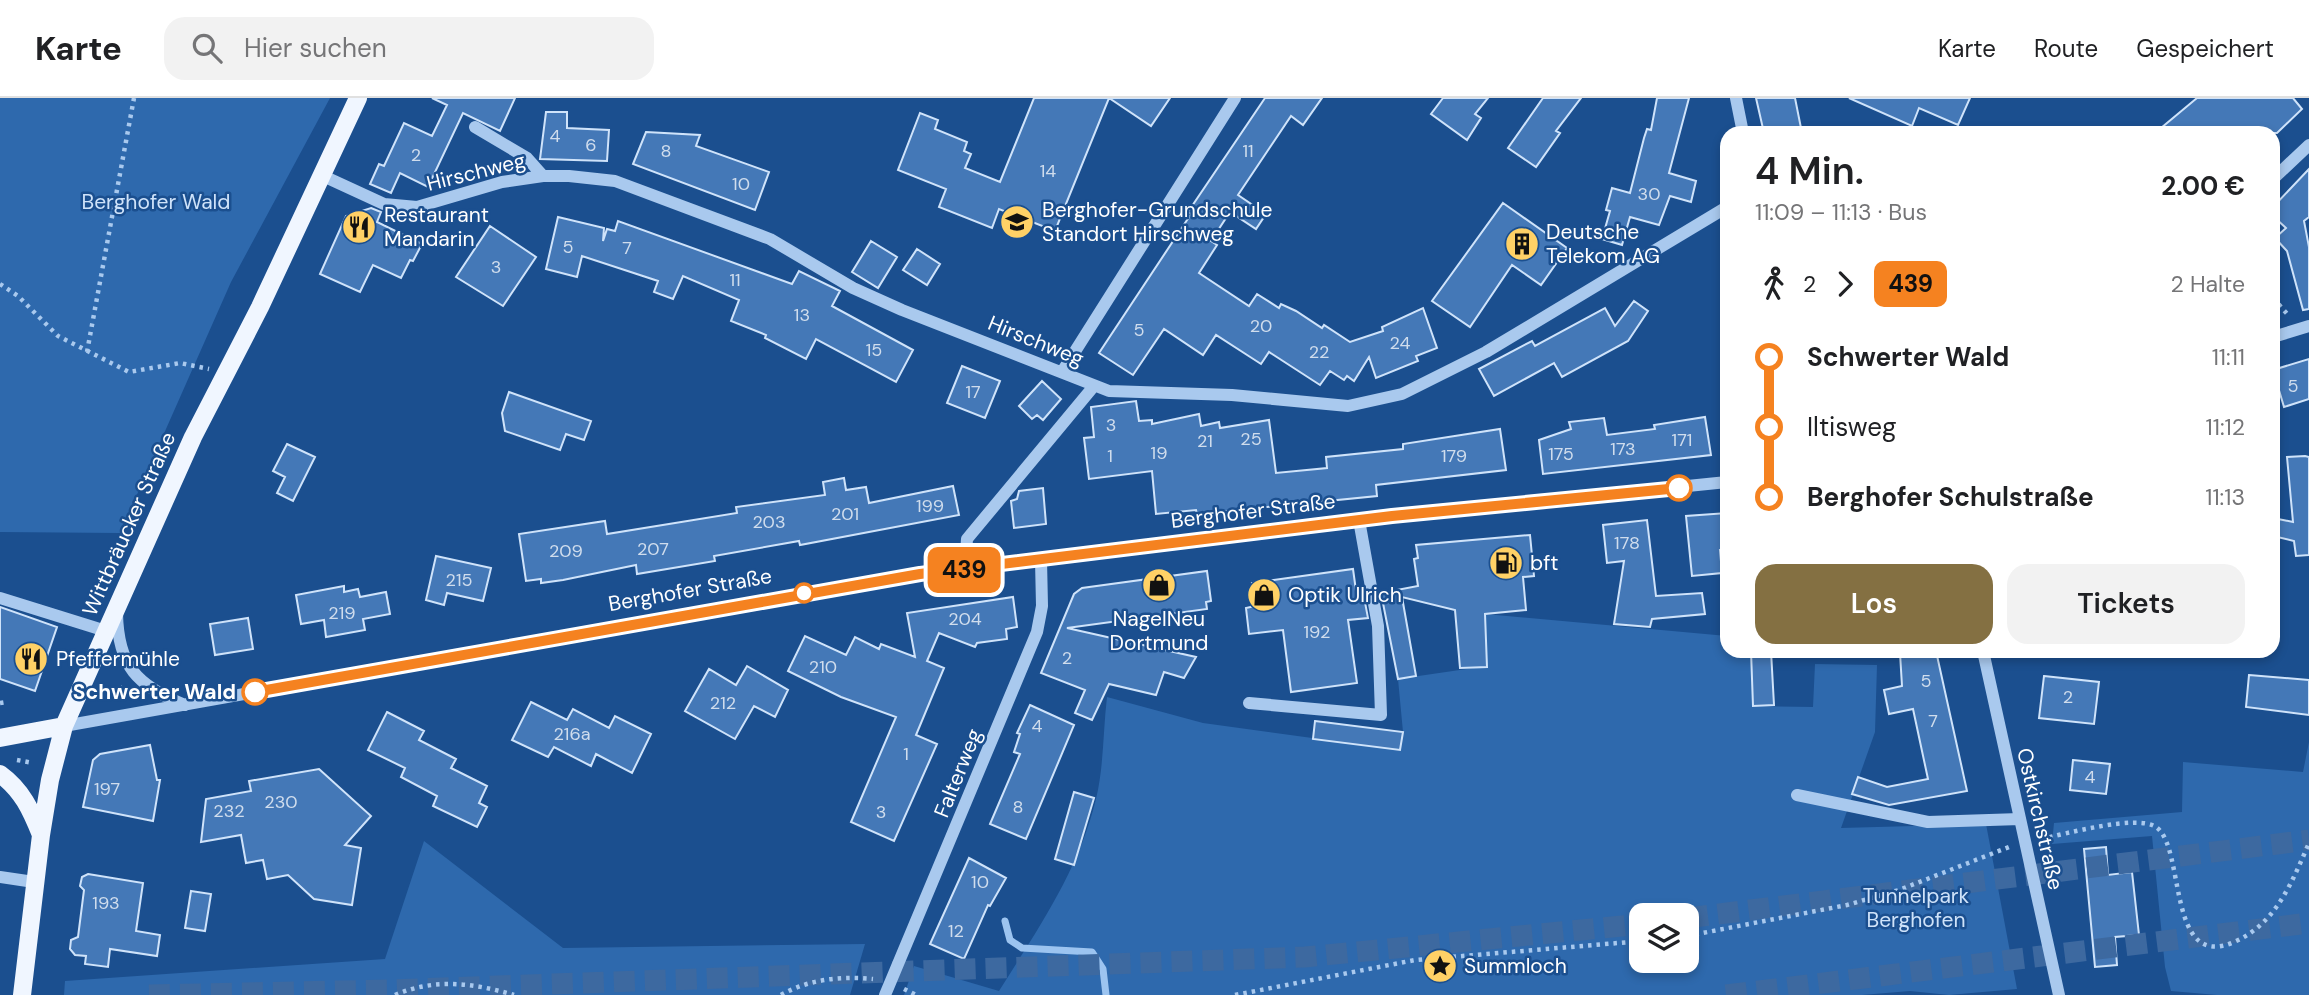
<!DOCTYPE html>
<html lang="de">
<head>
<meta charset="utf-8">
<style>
	:root { --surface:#fff; --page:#f2f2f2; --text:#202124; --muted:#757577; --line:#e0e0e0; --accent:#847042 }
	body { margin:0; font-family:"DM Sans",sans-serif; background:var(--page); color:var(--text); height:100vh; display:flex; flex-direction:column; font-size:26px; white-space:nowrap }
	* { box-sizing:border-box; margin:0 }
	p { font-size:23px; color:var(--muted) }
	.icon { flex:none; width:38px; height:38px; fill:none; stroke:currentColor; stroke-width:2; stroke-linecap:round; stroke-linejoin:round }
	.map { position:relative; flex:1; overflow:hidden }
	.panel { position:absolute; left:1720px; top:28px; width:560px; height:532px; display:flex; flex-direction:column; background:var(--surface); border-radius:21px; box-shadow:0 4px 10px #0003 }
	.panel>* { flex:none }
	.badge { padding:0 14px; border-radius:10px; font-size:24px; line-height:46px }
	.fabs { position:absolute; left:1629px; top:805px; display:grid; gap:14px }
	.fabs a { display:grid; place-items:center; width:70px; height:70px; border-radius:14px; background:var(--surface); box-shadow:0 4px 10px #0003; font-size:35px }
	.map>.badge { position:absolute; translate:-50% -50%; box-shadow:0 0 0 4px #fff }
	.legs { display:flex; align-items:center; gap:10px; height:77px; padding:0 35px; font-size:23px }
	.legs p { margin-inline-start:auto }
	.head { display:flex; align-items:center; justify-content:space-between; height:119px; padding:0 35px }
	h1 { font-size:38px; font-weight:600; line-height:52px }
	.cta { display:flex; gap:14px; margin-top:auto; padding:14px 35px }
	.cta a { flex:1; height:80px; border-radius:21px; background:var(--accent); color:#fff; font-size:28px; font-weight:600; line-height:80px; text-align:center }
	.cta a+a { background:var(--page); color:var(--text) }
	ul { padding:0 35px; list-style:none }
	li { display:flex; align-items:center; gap:24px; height:70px; font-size:26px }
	li i { display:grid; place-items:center; width:10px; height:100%; margin:0 9px; background:currentColor }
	li i::after { content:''; width:18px; height:18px; margin:-9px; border:5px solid; border-radius:50%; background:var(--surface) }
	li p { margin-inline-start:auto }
	li:first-child i { background:linear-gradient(#0000 50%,currentColor 0) }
	li:last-child i { background:linear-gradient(currentColor 50%,#0000 0) }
	header { display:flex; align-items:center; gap:42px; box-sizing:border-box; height:98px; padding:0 35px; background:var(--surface); border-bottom:2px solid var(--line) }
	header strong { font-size:33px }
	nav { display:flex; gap:38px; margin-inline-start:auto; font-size:24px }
	.search { width:490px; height:63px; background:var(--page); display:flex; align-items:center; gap:18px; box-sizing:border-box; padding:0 24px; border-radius:21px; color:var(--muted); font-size:26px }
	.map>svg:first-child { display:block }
	.green { fill:#2e69ad; fill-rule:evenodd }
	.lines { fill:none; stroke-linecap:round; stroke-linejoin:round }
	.stream { stroke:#9cc4f0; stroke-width:7 }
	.building { fill:#4478b7; stroke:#cfe3fa; stroke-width:2 }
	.highway-tunnel { stroke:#3d69a0; stroke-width:21; stroke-dasharray:21 10; stroke-linecap:butt }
	.path { stroke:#a9c9ee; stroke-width:4.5; stroke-dasharray:3.5 5; stroke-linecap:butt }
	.minor { stroke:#a9c9ee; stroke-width:12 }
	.major { stroke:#f0f6ff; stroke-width:18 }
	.line-1-casing { stroke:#fff; stroke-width:16 }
	.line-1 { stroke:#f58220; stroke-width:10 }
	.stop-1-dot { fill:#fff; stroke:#f58220; stroke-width:3.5 }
	.labels { text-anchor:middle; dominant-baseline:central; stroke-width:5; stroke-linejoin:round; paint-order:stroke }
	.number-label { font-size:18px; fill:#d0dded }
	.street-label { font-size:21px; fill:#fff; stroke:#1b4f8f }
	.park-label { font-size:21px; fill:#cfe3fa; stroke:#1b4f8f }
	.poi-label { font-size:21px; fill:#fff; stroke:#1b4f8f; text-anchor:start }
	.stop-label { font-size:21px; font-weight:bold; fill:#fff; stroke:#1b4f8f; text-anchor:end }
</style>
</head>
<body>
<header>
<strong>Karte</strong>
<div class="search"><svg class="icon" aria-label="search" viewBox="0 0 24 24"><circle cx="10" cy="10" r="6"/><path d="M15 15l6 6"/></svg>Hier suchen</div>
<nav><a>Karte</a><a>Route</a><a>Gespeichert</a></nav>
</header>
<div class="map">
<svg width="2309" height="897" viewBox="0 0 2309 897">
	<rect width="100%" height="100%" fill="#1b4f8f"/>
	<!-- green -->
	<path class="green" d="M 0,0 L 330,0 L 231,184 L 120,435 L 0,434 Z
		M 1485,516 L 1727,538 L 1727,553 L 1751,553 L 1754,608 L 1813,609 L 1815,566 L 1877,567 L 1875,634 L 1841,730 L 1986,726 L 2017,891 L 1949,897 L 1910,893 L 1862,897 L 904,897 L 914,868 L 999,893 C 1038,831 1079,772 1096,701 C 1104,668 1103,632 1107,599 L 1203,625 L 1400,652 L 1403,634 L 1398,581 L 1487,568 ZM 1642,817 L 1687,817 L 1687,863 L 1642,863 Z
		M 2309,644 L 2309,897 L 2217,897 L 2171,893 L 2165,869 L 2152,738 L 2052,746 L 2054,725 L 2182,714 L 2183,664 L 2303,674 Z
		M 424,743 L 563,850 L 865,846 L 850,897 L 64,897 L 65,883 L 385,861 Z"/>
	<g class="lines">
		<!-- stream -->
		<path class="stream" d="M 1005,823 L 1010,842 L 1022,850 L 1092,854 L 1103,871 L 1106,897"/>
	</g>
	<!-- building -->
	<path class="building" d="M 432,0 L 515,0 L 500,33 L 463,15 L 428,89 L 400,75 L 391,95 L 370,86 L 379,66 L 384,68 L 404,25 L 432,38 L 447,7 Z
		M 1034,0 L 1170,0 L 1151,28 L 1109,0 L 1055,133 L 999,111 L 992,130 L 939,109 L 946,91 L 898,72 L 920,15 L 938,22 L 935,31 L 967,44 L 964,53 L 971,56 L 965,70 L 1000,84 Z
		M 1265,0 L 1322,0 L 1303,27 L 1291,18 L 1238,97 L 1266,116 L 1256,131 L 1230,114 L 1211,143 L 1217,147 L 1199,175 L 1249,208 L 1257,196 L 1279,210 L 1281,206 L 1296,213 L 1322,230 L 1324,227 L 1350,244 L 1383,233 L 1382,229 L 1423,210 L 1437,250 L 1416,258 L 1418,263 L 1376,280 L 1369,259 L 1354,283 L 1347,278 L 1344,282 L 1330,273 L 1320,287 L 1269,254 L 1261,266 L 1216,237 L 1203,257 L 1164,231 L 1133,277 L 1099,255 L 1191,116 L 1188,114 Z
		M 1443,0 L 1488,0 L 1475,16 L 1481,20 L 1467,42 L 1431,16 Z
		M 1543,0 L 1581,0 L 1556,33 L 1560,35 L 1536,69 L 1508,50 Z
		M 1657,0 L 1689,0 L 1669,75 L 1696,83 L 1691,104 L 1670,98 L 1659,127 L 1630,119 L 1622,147 L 1602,141 L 1610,113 L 1606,112 L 1612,90 L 1630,95 L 1644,40 L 1647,31 L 1651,32 Z
		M 1756,0 L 1795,0 L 1802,35 L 1764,35 Z
		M 1849,0 L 1970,0 L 1958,27 L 1919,10 L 1912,28 Z
		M 2197,0 L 2293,0 L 2302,11 L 2277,35 L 2155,35 Z
		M 546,14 L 567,14 L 567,30 L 609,32 L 607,63 L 540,61 Z
		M 646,34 L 700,37 L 696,48 L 769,74 L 755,112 L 633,66 Z
		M 2309,71 L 2309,119 L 2304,123 L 2309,149 L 2309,211 L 2303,212 L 2287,153 L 2275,140 L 2286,130 L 2273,118 L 2273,109 Z
		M 1503,105 L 1567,150 L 1541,187 L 1512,167 L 1470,229 L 1432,203 Z
		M 371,110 L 381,114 L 377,124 L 422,146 L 413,163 L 410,162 L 401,180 L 373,167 L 360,194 L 320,176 L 346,118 Z
		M 558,119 L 604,130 L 603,143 L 607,131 L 615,133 L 618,123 L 792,186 L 799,173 L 840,193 L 832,208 L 913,252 L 896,284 L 816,241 L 806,261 L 765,240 L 766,237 L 731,223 L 739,202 L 683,178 L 673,201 L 654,194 L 658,183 L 582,158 L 577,179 L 546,171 Z
		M 490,128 L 536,159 L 503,208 L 456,179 Z
		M 871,143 L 897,159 L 878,190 L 852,174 Z
		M 917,151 L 940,166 L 927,187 L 903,172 Z
		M 1634,203 L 1648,213 L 1628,243 L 1562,279 L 1554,265 L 1494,298 L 1479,271 L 1532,243 L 1535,248 L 1605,210 L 1615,228 Z
		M 2309,261 L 2309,301 L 2284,309 L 2273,272 Z
		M 962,268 L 1000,283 L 985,320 L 947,305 Z
		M 1042,283 L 1061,301 L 1043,322 L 1037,317 L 1032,321 L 1019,308 Z
		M 509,294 L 591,323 L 584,342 L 566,336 L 560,352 L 505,333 L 502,315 Z
		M 1136,303 L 1139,323 L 1152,322 L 1152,326 L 1199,316 L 1201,328 L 1219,324 L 1220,330 L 1269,322 L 1276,375 L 1327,370 L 1326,359 L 1403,351 L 1403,346 L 1500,331 L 1506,372 L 1376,387 L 1377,398 L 1197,416 L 1196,412 L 1156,416 L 1152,373 L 1089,381 L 1084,340 L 1094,339 L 1091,309 Z
		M 1705,319 L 1711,357 L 1543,376 L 1539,342 L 1571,331 L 1569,324 L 1604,320 L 1607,337 L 1655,331 L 1654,327 Z
		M 287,346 L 315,359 L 293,403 L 277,395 L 285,379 L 273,373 Z
		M 2305,358 L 2309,359 L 2309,457 L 2296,458 L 2294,443 L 2273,438 L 2273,420 L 2293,424 L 2287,359 Z
		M 844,380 L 846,392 L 866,389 L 869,405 L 953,388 L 959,417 L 800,447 L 799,443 L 714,458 L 715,463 L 637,476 L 636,467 L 563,482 L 541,485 L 541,481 L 526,483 L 519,436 L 605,423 L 607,436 L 737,415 L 736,409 L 825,397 L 823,384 Z
		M 1043,390 L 1046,426 L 1014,430 L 1011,403 L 1017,401 L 1019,393 Z
		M 1727,415 L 1727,452 L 1720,452 L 1722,475 L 1692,478 L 1686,418 Z
		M 1647,422 L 1656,498 L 1702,495 L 1705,516 L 1652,521 L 1650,529 L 1614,526 L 1624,463 L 1607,465 L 1603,427 Z
		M 1530,437 L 1534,478 L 1523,479 L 1526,512 L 1485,516 L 1487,569 L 1460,570 L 1455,512 L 1402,499 L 1416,578 L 1398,581 L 1381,495 L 1418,488 L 1414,461 L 1418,460 L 1416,447 Z
		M 436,458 L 491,470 L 483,503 L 447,495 L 444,507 L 426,502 Z
		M 1353,471 L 1357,500 L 1364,499 L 1368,520 L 1348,522 L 1357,585 L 1291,594 L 1283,532 L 1249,536 L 1246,510 L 1255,508 L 1252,485 Z
		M 1207,473 L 1211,503 L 1206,504 L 1207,511 L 1067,530 L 1196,559 L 1184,580 L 1164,574 L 1156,597 L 1109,586 L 1092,622 L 1075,615 L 1085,592 L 1041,575 L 1074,496 L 1082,490 Z
		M 344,488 L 344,494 L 358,491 L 360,499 L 386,494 L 390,516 L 363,521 L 365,532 L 326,539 L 324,522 L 301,526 L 296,497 Z
		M 1013,499 L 1017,529 L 1006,531 L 1007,541 L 977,545 L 975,549 L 939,535 L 927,563 L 944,570 L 916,637 L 937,646 L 894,743 L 851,724 L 896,619 L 841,599 L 788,573 L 805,538 L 846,557 L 855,539 L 879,551 L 881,546 L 915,559 L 907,515 Z
		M 0,509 L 57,529 L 35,593 L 0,581 Z
		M 248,520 L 253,551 L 215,557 L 210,526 Z
		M 1751,553 L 1771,553 L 1774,607 L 1753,608 Z
		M 1908,553 L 1936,553 L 1967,693 L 1889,707 L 1852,696 L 1858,679 L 1887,689 L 1928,681 L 1913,611 L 1889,616 L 1884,592 L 1902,588 L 1900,555 Z
		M 747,568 L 788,592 L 775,619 L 754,608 L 735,641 L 685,613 L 709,571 L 736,587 Z
		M 2249,577 L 2309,582 L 2309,617 L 2246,609 Z
		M 2044,578 L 2099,584 L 2094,626 L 2039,620 Z
		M 531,604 L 567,622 L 573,611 L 609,630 L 615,618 L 651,636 L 632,675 L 596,656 L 591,668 L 554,649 L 548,659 L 512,642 Z
		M 1030,607 L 1074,627 L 1026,741 L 990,726 L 1020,656 L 1014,654 L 1020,636 L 1017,635 Z
		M 387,614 L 424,633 L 419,642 L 456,661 L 451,670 L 487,688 L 479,705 L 487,709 L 477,729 L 433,708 L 437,698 L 401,679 L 405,670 L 368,652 Z
		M 1315,623 L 1403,634 L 1400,652 L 1313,641 Z
		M 150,647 L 157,682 L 160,682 L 153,723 L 83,709 L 93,662 L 100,656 Z
		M 2073,662 L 2110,666 L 2106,696 L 2070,692 Z
		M 319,671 L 371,718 L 345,747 L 361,750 L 352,807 L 314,801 L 288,777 L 267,781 L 263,762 L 246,765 L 241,737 L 201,744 L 206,701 L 251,693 L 249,683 Z
		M 1074,694 L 1094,700 L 1074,767 L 1055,761 Z
		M 2106,749 L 2108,777 L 2132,774 L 2139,837 L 2115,839 L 2117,867 L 2095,869 L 2084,751 Z
		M 969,760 L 1006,780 L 990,808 L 988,807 L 964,861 L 930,846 Z
		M 88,776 L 143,785 L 136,833 L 160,837 L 157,858 L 110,851 L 108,869 L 85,866 L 86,858 L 75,857 L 70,851 L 71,842 L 78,839 L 84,792 L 80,788 L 82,779 Z
		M 191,793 L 211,796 L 205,833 L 185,830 Z"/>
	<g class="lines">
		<!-- highway-tunnel -->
		<path class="highway-tunnel" d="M 1687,820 L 2309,742
			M 149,897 L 388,892 L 1305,859 L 1642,826
			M 1726,897 L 2309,825"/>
		<!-- path -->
		<path class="path" d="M 0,186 L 18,198 L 58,238 L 129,274 L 180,265 L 209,271
			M 2273,200 L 2289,218
			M 87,254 L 134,0
			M 120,599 L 119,592 L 126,587
			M 0,605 L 6,604
			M 17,662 L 33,665
			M 2041,741 C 2065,736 2137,716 2156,729 C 2186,749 2166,874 2234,844 C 2276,826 2292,784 2309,745
			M 1687,838 L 1847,807 L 1899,792 L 2009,749
			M 904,891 L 916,897
			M 395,897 C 434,880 474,885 514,897
			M 781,897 C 809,881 841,878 873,881
			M 1235,897 L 1415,862 L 1642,843"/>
		<!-- minor -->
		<path class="minor" d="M 1736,0 L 1743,35
			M 475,29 L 527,60 L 543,78
			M 321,77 L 384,106 L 417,109 L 502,84 L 543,78 L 569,78 L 615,83 L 770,141 L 853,190 L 902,212 L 1109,293 L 1232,297 L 1348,308 L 1402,296 L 1486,254 L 1727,109
			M 2273,81 L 2309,47
			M 2273,239 L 2309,228
			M 1062,274 L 1235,0
			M 965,471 L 967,441 L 1094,288
			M 0,500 L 106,533
			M 117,515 C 118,568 137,588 185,607
			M 1983,553 L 2059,897
			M 1249,605 L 1381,617 L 1378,528 L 1359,422
			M 64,628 L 920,476 L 1392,418 L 1727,384
			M 1797,697 L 1928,724 L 2020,721
			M 0,779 L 34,784
			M 885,897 L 1037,534 L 1042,508 L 1041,462"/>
		<!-- major -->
		<path class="major" d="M 0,640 L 64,628
			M 0,676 C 22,692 31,712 41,737
			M 22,897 L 41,737 L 50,682 L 64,628 L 193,339 L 260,209 L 358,0"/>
	</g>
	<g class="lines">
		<!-- line-1 casing -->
		<g class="line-1-casing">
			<path id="line-1" d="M 255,594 L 920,476 L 1392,418 L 1679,390"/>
		</g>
		<!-- line-1 -->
		<use href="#line-1" class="line-1"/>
	</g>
	<!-- icons -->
	<defs>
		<g id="school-disc" transform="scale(1.75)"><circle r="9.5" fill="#ffd166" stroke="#1b4f8f"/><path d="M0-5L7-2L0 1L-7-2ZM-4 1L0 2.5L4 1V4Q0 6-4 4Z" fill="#111"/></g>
		<g id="restaurant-disc" transform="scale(1.75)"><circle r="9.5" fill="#ffd166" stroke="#1b4f8f"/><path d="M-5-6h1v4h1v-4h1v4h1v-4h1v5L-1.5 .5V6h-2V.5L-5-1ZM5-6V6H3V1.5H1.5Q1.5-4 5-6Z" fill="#111"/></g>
		<g id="building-disc" transform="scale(1.75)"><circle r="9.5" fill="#ffd166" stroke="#1b4f8f"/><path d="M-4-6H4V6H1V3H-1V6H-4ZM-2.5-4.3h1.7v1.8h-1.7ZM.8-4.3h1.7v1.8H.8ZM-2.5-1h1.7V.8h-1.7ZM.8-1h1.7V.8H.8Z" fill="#111"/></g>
		<g id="fuel-disc" transform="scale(1.75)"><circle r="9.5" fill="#ffd166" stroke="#1b4f8f"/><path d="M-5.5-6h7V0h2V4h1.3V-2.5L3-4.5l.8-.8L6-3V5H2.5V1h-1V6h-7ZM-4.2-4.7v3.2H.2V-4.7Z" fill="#111"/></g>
		<g id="shop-disc" transform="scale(1.75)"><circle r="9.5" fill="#ffd166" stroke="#1b4f8f"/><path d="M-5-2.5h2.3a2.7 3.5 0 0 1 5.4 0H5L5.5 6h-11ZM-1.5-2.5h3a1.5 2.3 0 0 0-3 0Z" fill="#111"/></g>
		<g id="sight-disc" transform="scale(1.75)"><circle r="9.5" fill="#ffd166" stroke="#1b4f8f"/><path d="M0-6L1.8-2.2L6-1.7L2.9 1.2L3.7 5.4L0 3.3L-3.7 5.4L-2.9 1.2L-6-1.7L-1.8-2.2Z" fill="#111"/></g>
	</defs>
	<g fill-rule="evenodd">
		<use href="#school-disc" x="1017" y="124"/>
		<use href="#restaurant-disc" x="359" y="129"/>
		<use href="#building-disc" x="1522" y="146"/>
		<use href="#fuel-disc" x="1506" y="465"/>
		<use href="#shop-disc" x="1159" y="487"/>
		<use href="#shop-disc" x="1264" y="497"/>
		<use href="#restaurant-disc" x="31" y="561"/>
		<use href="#sight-disc" x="1440" y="868"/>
	</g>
	<!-- markers -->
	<g class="stop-1-dot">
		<circle cx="1679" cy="390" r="12"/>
		<circle cx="804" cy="495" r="9"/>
		<circle cx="255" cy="594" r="12"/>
	</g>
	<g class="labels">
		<!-- number labels -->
		<g class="number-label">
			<text x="555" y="38">4</text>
			<text x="591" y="47">6</text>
			<text x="666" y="53">8</text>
			<text x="1248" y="53">11</text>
			<text x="416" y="57">2</text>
			<text x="1048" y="73">14</text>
			<text x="741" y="86">10</text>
			<text x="1649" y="96">30</text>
			<text x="568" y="149">5</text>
			<text x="627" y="150">7</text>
			<text x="496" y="169">3</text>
			<text x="735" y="182">11</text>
			<text x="802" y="217">13</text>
			<text x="1261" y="228">20</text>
			<text x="1139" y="232">5</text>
			<text x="1400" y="245">24</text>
			<text x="874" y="252">15</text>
			<text x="1319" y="254">22</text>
			<text x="2293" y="288">5</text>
			<text x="973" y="294">17</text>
			<text x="1111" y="327">3</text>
			<text x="1251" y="341">25</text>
			<text x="1682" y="342">171</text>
			<text x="1205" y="343">21</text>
			<text x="1623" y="351">173</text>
			<text x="1159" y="355">19</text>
			<text x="1561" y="356">175</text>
			<text x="1110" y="358">1</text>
			<text x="1454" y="358">179</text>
			<text x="930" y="408">199</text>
			<text x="845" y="416">201</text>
			<text x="769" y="424">203</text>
			<text x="1627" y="445">178</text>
			<text x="653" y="451">207</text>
			<text x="566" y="453">209</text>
			<text x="459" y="482">215</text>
			<text x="342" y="515">219</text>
			<text x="965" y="521">204</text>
			<text x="1317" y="534">192</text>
			<text x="1067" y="560">2</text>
			<text x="823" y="569">210</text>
			<text x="1926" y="583">5</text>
			<text x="2068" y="599">2</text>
			<text x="723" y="605">212</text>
			<text x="1933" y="623">7</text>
			<text x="1037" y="628">4</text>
			<text x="572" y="636">216a</text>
			<text x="906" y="656">1</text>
			<text x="2090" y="679">4</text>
			<text x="107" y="691">197</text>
			<text x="281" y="704">230</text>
			<text x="1018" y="709">8</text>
			<text x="229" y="713">232</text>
			<text x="881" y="714">3</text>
			<text x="980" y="784">10</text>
			<text x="106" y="805">193</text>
			<text x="956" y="833">12</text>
		</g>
		<!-- street labels -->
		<g class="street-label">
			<text transform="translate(476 74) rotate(-14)">Hirschweg</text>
			<text transform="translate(1036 243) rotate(22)">Hirschweg</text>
			<text transform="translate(1253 413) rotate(-7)">Berghofer Straße</text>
			<text transform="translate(129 426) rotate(-66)">Wittbräucker Straße</text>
			<text transform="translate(690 492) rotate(-10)">Berghofer Straße</text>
			<text transform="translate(958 675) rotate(-68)">Falterweg</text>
			<text transform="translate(2040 721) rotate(77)">Ostkirchstraße</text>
		</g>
		<!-- park labels -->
		<g class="park-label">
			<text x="156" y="104">Berghofer Wald</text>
			<text x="1916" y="798">Tunnelpark<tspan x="1916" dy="24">Berghofen</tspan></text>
		</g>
		<!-- poi labels -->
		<g class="poi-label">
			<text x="1042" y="112">Berghofer-Grundschule<tspan x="1042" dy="24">Standort Hirschweg</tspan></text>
			<text x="384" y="117">Restaurant<tspan x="384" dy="24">Mandarin</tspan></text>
			<text x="1546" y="134">Deutsche<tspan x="1546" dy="24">Telekom AG</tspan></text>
			<text x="1530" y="465">bft</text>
			<text x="1288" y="497">Optik Ulrich</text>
			<text x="1159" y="521" text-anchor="middle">NagelNeu<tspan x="1159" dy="24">Dortmund</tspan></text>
			<text x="56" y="561">Pfeffermühle</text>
			<text x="1464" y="868">Summloch</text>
		</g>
		<!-- stop labels -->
		<g class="stop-label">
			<text x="236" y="594">Schwerter Wald</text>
		</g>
	</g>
</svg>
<div class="fabs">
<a><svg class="icon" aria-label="layers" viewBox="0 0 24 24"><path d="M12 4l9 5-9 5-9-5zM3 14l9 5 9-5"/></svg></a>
</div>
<b class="badge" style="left:964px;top:472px;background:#f58220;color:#111">439</b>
<section class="panel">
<div class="head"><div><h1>4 Min.</h1><p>11:09 – 11:13 · Bus</p></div><b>2.00 €</b></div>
<div class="legs"><svg class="icon" aria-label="walk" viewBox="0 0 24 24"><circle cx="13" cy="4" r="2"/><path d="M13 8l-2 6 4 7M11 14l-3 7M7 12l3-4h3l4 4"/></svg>2<svg class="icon" aria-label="forward" viewBox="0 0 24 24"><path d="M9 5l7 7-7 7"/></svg><b class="badge" style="background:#f58220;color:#111">439</b><p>2 Halte</p></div>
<ul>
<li><i style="color:#f58220"></i><b>Schwerter Wald</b><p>11:11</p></li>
<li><i style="color:#f58220"></i><span>Iltisweg</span><p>11:12</p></li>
<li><i style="color:#f58220"></i><b>Berghofer Schulstraße</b><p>11:13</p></li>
</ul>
<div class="cta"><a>Los</a><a>Tickets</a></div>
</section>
</div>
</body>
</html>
